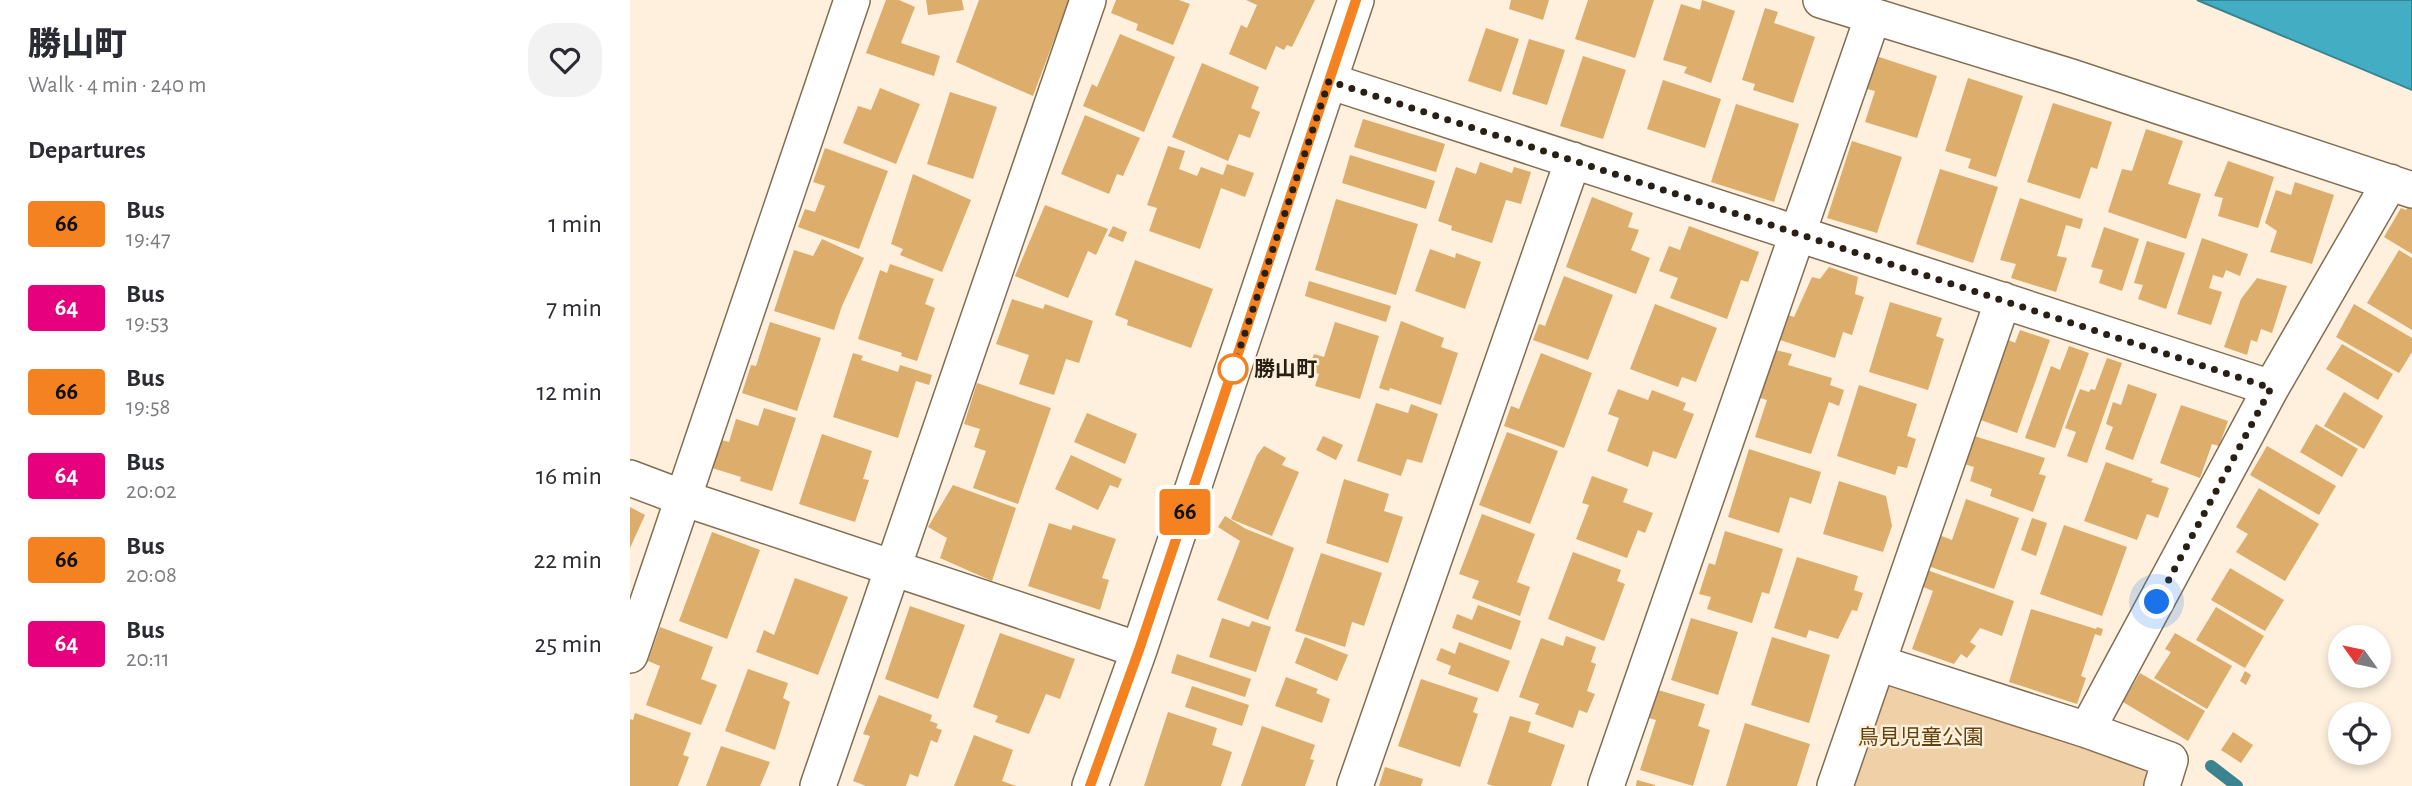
<!DOCTYPE html>
<html lang="en">
<head>
<meta charset="utf-8">
<style>
	:root { --surface:#fff; --page:#f2f2f3; --text:#2b2b33; --muted:#7c7c81 }
	body { margin:0; font-family:"Alegreya Sans","Noto Sans JP",sans-serif; background:var(--page); color:var(--text); height:100vh; display:flex; flex-direction:column; font-size:26px; white-space:nowrap }
	* { box-sizing:border-box; margin:0 }
	p { font-size:23px; color:var(--muted) }
	.icon { flex:none; width:38px; height:38px; fill:none; stroke:currentColor; stroke-width:2; stroke-linecap:round; stroke-linejoin:round }
	.map { position:relative; flex:1; overflow:hidden }
	.drawer { display:flex; flex-direction:column; background:var(--surface); width:630px }
	.drawer>* { flex:none }
	.badge { padding:0 14px; border-radius:5px; font-size:24px; line-height:46px }
	.needle { width:46px; rotate:303deg }
	.fabs { position:absolute; left:1698px; top:625px; display:grid; gap:14px }
	.fabs a { display:grid; place-items:center; width:63px; height:63px; border-radius:50%; background:var(--surface); box-shadow:0 4px 10px #0003; font-size:35px }
	.you { position:absolute; width:35px; height:35px; margin:-18px; border:5px solid #fff; border-radius:50%; background:#1a73e8; box-shadow:0 0 0 10px #1a73e833 }
	.map>.badge { position:absolute; translate:-50% -50%; box-shadow:0 0 0 4px #fff }
	h2 { padding:0 28px; font-size:26px; line-height:63px }
	.round { display:grid; place-items:center; flex:none; width:74px; height:74px; border-radius:28px; background:var(--page) }
	.overview { display:flex; align-items:center; justify-content:space-between; height:119px; padding:0 28px }
	h1 { font-size:33px; font-weight:800; line-height:52px }
	ul { padding:0; list-style:none }
	li { display:flex; align-items:center; gap:21px; height:84px; padding:0 28px }
	li div { flex:1 }
	li b { display:block; font-size:26px }
	li em { font-style:normal }
	li .badge { min-width:77px; font-weight:700; text-align:center }
	main { display:flex; flex:1; min-height:0 }
	.map>svg:first-child { display:block }
	.green { fill:#f0d0a7 }
	.water { fill:#43aec3; stroke:#3b838f; stroke-width:2 }
	.lines { fill:none; stroke-linecap:round; stroke-linejoin:round }
	.stream { stroke:#3b838f; stroke-width:12 }
	.building { fill:#dcad6b }
	.street-casing { stroke:#826d52; stroke-width:38 }
	.street { stroke:#fff; stroke-width:35 }
	.line-casing { stroke:#fff; stroke-width:16 }
	.line { stroke:#f58220; stroke-width:10 }
	.walk { stroke:#292015; stroke-width:7; stroke-dasharray:0 12.6 }
	.stop-dot { fill:#fff; stroke:#f58220; stroke-width:3.5 }
	.labels { text-anchor:middle; dominant-baseline:central; stroke-width:5; stroke-linejoin:round; paint-order:stroke }
	.stop-label { font-size:21px; font-weight:bold; fill:#292015; stroke:#fef0dd; text-anchor:start }
	.park-label { font-size:21px; fill:#62420d; stroke:#fef0dd }
</style>
</head>
<body>
<main>
<section class="drawer">
<div class="overview"><div><h1>勝山町</h1><p>Walk · 4 min · 240 m</p></div><a class="round"><svg class="icon" aria-label="heart" viewBox="0 0 24 24"><path d="M12 20l-8-8c-3-5 5-10 8-4 3-6 11-1 8 4z"/></svg></a></div>
<h2>Departures</h2>
<ul>
<li><span class="badge" style="background:#f58220;color:#111">66</span><div><b>Bus</b><p>19:47</p></div><em>1 min</em></li>
<li><span class="badge" style="background:#e6007e;color:#fff">64</span><div><b>Bus</b><p>19:53</p></div><em>7 min</em></li>
<li><span class="badge" style="background:#f58220;color:#111">66</span><div><b>Bus</b><p>19:58</p></div><em>12 min</em></li>
<li><span class="badge" style="background:#e6007e;color:#fff">64</span><div><b>Bus</b><p>20:02</p></div><em>16 min</em></li>
<li><span class="badge" style="background:#f58220;color:#111">66</span><div><b>Bus</b><p>20:08</p></div><em>22 min</em></li>
<li><span class="badge" style="background:#e6007e;color:#fff">64</span><div><b>Bus</b><p>20:11</p></div><em>25 min</em></li>
</ul>
</section>
<div class="map">
<svg width="1782" height="786" viewBox="0 0 1782 786">
	<rect width="100%" height="100%" fill="#fef0dd"/>
	<!-- green -->
	<path class="green" d="M 1262,681 L 1514,768 L 1518,776 L 1515,786 L 1221,786 L 1255,687 Z"/>
	<!-- water -->
	<path class="water" d="M 1567,0 L 1782,0 L 1782,90 Z"/>
	<g class="lines">
		<!-- stream -->
		<path class="stream" d="M 1581,766 L 1607,786"/>
	</g>
	<!-- building -->
	<path class="building" d="M 256,0 L 269,0 L 285,7 L 271,43 L 310,56 L 304,76 L 236,53 Z
		M 296,0 L 332,0 L 334,10 L 298,15 Z
		M 349,0 L 439,0 L 403,96 L 326,62 Z
		M 486,0 L 549,0 L 560,4 L 543,45 L 506,30 L 508,24 L 481,13 Z
		M 616,0 L 685,0 L 662,47 L 657,45 L 654,50 L 646,46 L 636,70 L 599,54 L 611,25 L 617,28 L 627,5 Z
		M 881,0 L 919,0 L 913,20 L 879,9 Z
		M 958,0 L 1024,0 L 1005,58 L 945,39 Z
		M 1072,0 L 1105,11 L 1081,83 L 1054,73 L 1057,67 L 1033,60 L 1051,4 L 1070,10 Z
		M 1135,8 L 1148,12 L 1144,23 L 1185,37 L 1163,103 L 1123,90 L 1125,84 L 1112,80 Z
		M 856,28 L 889,39 L 871,92 L 838,81 Z
		M 490,34 L 545,57 L 514,132 L 453,106 L 462,84 L 467,87 Z
		M 899,39 L 935,50 L 917,105 L 882,94 Z
		M 1243,55 L 1307,76 L 1287,138 L 1235,122 L 1245,91 L 1233,88 Z
		M 953,56 L 996,70 L 973,139 L 930,126 Z
		M 572,63 L 629,87 L 621,108 L 630,112 L 620,138 L 609,134 L 598,161 L 542,137 Z
		M 1338,78 L 1393,96 L 1366,177 L 1338,168 L 1341,159 L 1315,151 Z
		M 1033,80 L 1091,99 L 1075,148 L 1017,129 Z
		M 250,88 L 290,104 L 266,164 L 213,143 L 228,106 L 241,110 Z
		M 320,92 L 367,107 L 343,179 L 297,164 Z
		M 1423,103 L 1482,122 L 1467,169 L 1461,167 L 1450,199 L 1397,182 Z
		M 1106,104 L 1169,124 L 1144,202 L 1081,182 Z
		M 455,115 L 510,138 L 493,176 L 487,174 L 479,194 L 431,174 Z
		M 733,119 L 815,144 L 806,172 L 724,147 Z
		M 1516,129 L 1553,141 L 1538,184 L 1571,194 L 1556,239 L 1478,212 L 1492,169 L 1502,171 Z
		M 1222,141 L 1272,157 L 1247,233 L 1197,218 Z
		M 538,146 L 555,151 L 549,169 L 567,176 L 571,167 L 593,175 L 597,164 L 624,173 L 615,197 L 591,188 L 570,249 L 519,231 L 527,208 L 517,205 Z
		M 195,148 L 258,171 L 229,249 L 168,227 L 175,209 L 185,212 L 195,186 L 183,182 Z
		M 720,155 L 805,181 L 796,209 L 712,183 Z
		M 1598,161 L 1644,177 L 1628,228 L 1588,216 L 1593,198 L 1584,196 Z
		M 850,162 L 882,173 L 884,167 L 901,172 L 891,204 L 876,200 L 862,243 L 821,230 L 822,226 L 808,221 L 826,167 L 846,174 Z
		M 1310,169 L 1368,187 L 1343,263 L 1286,244 Z
		M 283,174 L 341,200 L 312,272 L 270,255 L 273,249 L 261,244 Z
		M 1665,182 L 1704,195 L 1682,264 L 1640,252 L 1647,231 L 1635,223 L 1646,190 L 1661,195 Z
		M 962,197 L 1003,213 L 998,227 L 1009,230 L 1001,250 L 1020,258 L 1006,294 L 936,267 Z
		M 1390,198 L 1453,219 L 1450,229 L 1436,225 L 1427,256 L 1437,258 L 1426,292 L 1381,278 L 1386,264 L 1370,260 Z
		M 706,199 L 788,224 L 766,295 L 685,270 Z
		M 1782,200 L 1782,254 L 1754,237 L 1771,208 L 1776,210 Z
		M 415,205 L 478,229 L 466,255 L 458,251 L 438,298 L 385,276 Z
		M 483,226 L 497,232 L 493,242 L 478,236 Z
		M 1059,226 L 1129,252 L 1118,282 L 1111,280 L 1097,319 L 1040,298 L 1048,278 L 1029,271 L 1039,246 L 1050,250 Z
		M 1474,227 L 1509,239 L 1492,291 L 1469,283 L 1473,270 L 1461,267 Z
		M 1572,238 L 1618,254 L 1610,276 L 1596,270 L 1593,278 L 1583,275 L 1579,288 L 1592,292 L 1581,325 L 1547,314 Z
		M 192,239 L 234,258 L 212,306 L 204,330 L 144,311 L 164,250 L 183,256 Z
		M 1517,241 L 1555,253 L 1536,309 L 1508,299 L 1513,285 L 1504,283 Z
		M 800,249 L 825,258 L 826,253 L 851,262 L 835,309 L 785,291 Z
		M 1769,250 L 1782,258 L 1782,330 L 1737,303 Z
		M 505,260 L 583,289 L 561,348 L 497,325 L 498,320 L 485,315 Z
		M 260,264 L 304,279 L 295,304 L 305,308 L 287,361 L 271,356 L 272,353 L 228,339 L 250,270 L 257,273 Z
		M 1199,267 L 1228,277 L 1225,294 L 1234,297 L 1222,335 L 1213,332 L 1205,358 L 1150,340 L 1158,315 L 1164,317 L 1182,277 L 1190,279 Z
		M 934,276 L 983,295 L 958,360 L 903,340 L 909,324 L 915,326 Z
		M 1627,278 L 1657,286 L 1642,333 L 1631,329 L 1627,342 L 1621,340 L 1617,355 L 1594,347 L 1611,299 Z
		M 679,281 L 761,306 L 756,322 L 675,296 Z
		M 382,299 L 413,309 L 415,304 L 463,321 L 449,363 L 436,359 L 424,395 L 389,384 L 399,355 L 366,344 Z
		M 1260,302 L 1312,318 L 1306,336 L 1314,339 L 1298,390 L 1239,372 Z
		M 1025,304 L 1087,328 L 1066,382 L 1052,377 L 1048,387 L 1000,369 Z
		M 1724,304 L 1782,338 L 1782,352 L 1769,373 L 1706,337 Z
		M 771,321 L 814,338 L 811,347 L 828,353 L 811,405 L 760,388 L 759,391 L 749,388 Z
		M 140,322 L 191,338 L 167,411 L 112,393 L 121,365 L 126,366 Z
		M 705,322 L 749,336 L 730,399 L 685,386 L 689,374 L 678,370 L 684,354 L 694,357 Z
		M 1390,330 L 1420,340 L 1387,433 L 1348,419 L 1376,339 L 1385,343 Z
		M 1712,344 L 1763,374 L 1748,400 L 1696,369 Z
		M 1439,346 L 1459,353 L 1425,448 L 1395,438 L 1421,366 L 1430,370 Z
		M 1146,350 L 1162,354 L 1158,365 L 1202,378 L 1200,385 L 1214,390 L 1209,406 L 1199,402 L 1181,454 L 1125,437 L 1137,400 L 1130,398 Z
		M 223,353 L 233,356 L 231,360 L 268,372 L 270,365 L 302,375 L 299,385 L 286,381 L 268,438 L 203,417 Z
		M 911,353 L 962,373 L 934,448 L 874,426 L 881,406 L 889,409 Z
		M 1477,358 L 1492,363 L 1457,463 L 1437,456 L 1446,432 L 1435,428 L 1450,389 L 1459,392 L 1461,389 L 1465,390 Z
		M 347,383 L 421,408 L 388,504 L 343,488 L 356,451 L 344,447 L 350,429 L 334,424 Z
		M 1498,384 L 1527,394 L 1503,460 L 1475,449 L 1483,427 L 1476,424 L 1483,402 L 1491,405 Z
		M 1229,385 L 1287,404 L 1277,436 L 1286,439 L 1277,468 L 1268,466 L 1265,475 L 1207,456 Z
		M 988,389 L 1018,400 L 1022,390 L 1056,403 L 1053,410 L 1064,414 L 1046,459 L 1023,451 L 1018,467 L 977,451 L 989,418 L 978,414 Z
		M 1714,392 L 1753,416 L 1734,449 L 1694,426 Z
		M 746,403 L 778,413 L 781,404 L 808,414 L 792,463 L 777,459 L 771,476 L 727,461 Z
		M 1551,405 L 1598,421 L 1589,446 L 1582,444 L 1570,478 L 1530,463 Z
		M 134,408 L 166,418 L 142,491 L 110,481 L 111,477 L 82,468 L 91,440 L 99,442 L 106,419 L 128,426 Z
		M 457,413 L 507,434 L 495,464 L 444,442 Z
		M 1686,424 L 1728,449 L 1712,477 L 1670,452 Z
		M 877,432 L 928,451 L 900,524 L 849,505 Z
		M 192,434 L 242,451 L 233,479 L 239,480 L 225,522 L 169,504 Z
		M 1341,435 L 1415,458 L 1409,474 L 1416,476 L 1403,512 L 1360,496 L 1362,489 L 1340,481 L 1344,467 L 1331,463 Z
		M 693,436 L 713,445 L 706,460 L 686,450 Z
		M 634,446 L 656,458 L 652,465 L 669,472 L 642,536 L 601,519 L 627,455 Z
		M 1637,446 L 1706,486 L 1689,515 L 1620,475 Z
		M 1119,449 L 1191,472 L 1181,504 L 1160,497 L 1149,533 L 1098,517 Z
		M 441,455 L 492,479 L 488,488 L 480,485 L 468,510 L 425,489 Z
		M 1476,462 L 1523,479 L 1521,482 L 1539,488 L 1528,518 L 1517,514 L 1507,540 L 1454,521 Z
		M 962,476 L 998,489 L 993,502 L 1023,513 L 1015,533 L 1008,530 L 997,558 L 946,539 L 959,505 L 952,503 Z
		M 714,479 L 759,494 L 754,511 L 773,517 L 758,563 L 696,543 Z
		M 1209,481 L 1256,496 L 1262,526 L 1253,552 L 1193,534 Z
		M 323,485 L 386,508 L 362,581 L 310,558 L 317,538 L 298,527 Z
		M 1629,488 L 1689,524 L 1655,581 L 1606,552 L 1618,534 L 1606,527 Z
		M 1336,499 L 1389,518 L 1364,589 L 1298,566 L 1309,535 L 1322,540 Z
		M 0,507 L 15,515 L 0,548 Z
		M 852,514 L 905,534 L 887,582 L 900,587 L 890,616 L 842,598 L 849,581 L 829,574 Z
		M 595,516 L 616,529 L 664,548 L 638,620 L 587,600 L 610,541 L 588,527 Z
		M 1402,518 L 1417,523 L 1406,556 L 1391,550 Z
		M 419,523 L 441,530 L 443,525 L 486,539 L 472,578 L 479,580 L 470,610 L 398,586 Z
		M 1434,525 L 1497,547 L 1472,616 L 1410,594 Z
		M 1095,531 L 1153,549 L 1139,594 L 1132,592 L 1122,623 L 1077,609 L 1081,597 L 1069,594 L 1079,563 L 1085,565 Z
		M 82,532 L 130,550 L 97,639 L 49,621 Z
		M 943,552 L 991,570 L 987,581 L 995,584 L 974,641 L 918,619 Z
		M 691,553 L 752,573 L 734,626 L 722,622 L 715,647 L 665,631 Z
		M 1167,557 L 1228,576 L 1224,590 L 1233,593 L 1227,611 L 1222,610 L 1208,639 L 1179,630 L 1176,638 L 1144,628 Z
		M 1600,568 L 1654,600 L 1635,631 L 1581,600 Z
		M 1297,570 L 1384,601 L 1372,636 L 1350,628 L 1340,642 L 1346,646 L 1337,658 L 1331,654 L 1324,664 L 1282,649 L 1303,591 L 1291,586 Z
		M 165,578 L 218,597 L 188,675 L 126,652 L 134,630 L 144,635 Z
		M 848,605 L 891,621 L 881,650 L 822,628 L 827,614 L 842,620 Z
		M 280,606 L 335,625 L 308,699 L 255,679 Z
		M 1586,607 L 1634,636 L 1615,668 L 1566,640 Z
		M 1401,609 L 1466,629 L 1467,627 L 1473,629 L 1471,636 L 1465,634 L 1451,676 L 1456,678 L 1447,704 L 1379,682 Z
		M 592,618 L 619,627 L 622,621 L 641,627 L 626,672 L 579,657 Z
		M 1061,618 L 1108,632 L 1088,695 L 1041,680 Z
		M 30,627 L 83,647 L 71,679 L 87,685 L 71,725 L 16,705 L 30,666 L 18,661 Z
		M 370,633 L 445,659 L 430,699 L 416,694 L 399,734 L 365,722 L 368,716 L 343,707 Z
		M 1545,633 L 1602,666 L 1577,709 L 1524,678 L 1541,652 L 1535,649 Z
		M 936,636 L 966,647 L 961,662 L 966,664 L 957,691 L 965,694 L 957,713 L 949,710 L 943,728 L 905,714 L 909,704 L 889,697 L 911,638 L 933,646 Z
		M 675,637 L 718,655 L 707,681 L 665,663 Z
		M 1142,637 L 1200,655 L 1179,723 L 1121,705 Z
		M 829,642 L 880,661 L 868,692 L 818,674 L 821,666 L 806,660 L 811,648 L 825,654 Z
		M 547,654 L 621,679 L 615,697 L 541,673 Z
		M 118,669 L 158,683 L 153,698 L 160,702 L 145,750 L 95,731 Z
		M 1615,671 L 1621,675 L 1616,685 L 1610,681 Z
		M 1510,673 L 1575,711 L 1558,741 L 1493,702 Z
		M 656,677 L 688,689 L 686,693 L 700,699 L 692,723 L 645,706 Z
		M 791,679 L 848,698 L 843,712 L 848,714 L 830,767 L 768,746 Z
		M 562,686 L 619,705 L 612,726 L 555,707 Z
		M 1028,690 L 1075,704 L 1068,726 L 1080,730 L 1063,786 L 1010,770 L 1026,720 L 1019,718 Z
		M 249,695 L 302,715 L 300,721 L 308,724 L 306,728 L 312,730 L 307,743 L 301,740 L 288,777 L 280,774 L 276,786 L 236,786 L 223,781 L 240,736 L 233,734 Z
		M 538,712 L 587,728 L 582,745 L 602,752 L 591,786 L 514,786 Z
		M 5,713 L 61,733 L 53,755 L 59,757 L 48,786 L 0,786 L 0,719 L 3,720 Z
		M 880,716 L 901,722 L 898,732 L 935,745 L 921,786 L 863,786 L 857,784 Z
		M 1115,723 L 1180,744 L 1167,786 L 1096,786 Z
		M 632,726 L 685,745 L 680,759 L 684,760 L 675,786 L 611,786 Z
		M 1603,732 L 1623,745 L 1611,763 L 1591,750 Z
		M 344,735 L 383,750 L 372,781 L 386,786 L 324,786 Z
		M 91,746 L 140,762 L 130,786 L 76,786 Z
		M 755,767 L 793,779 L 791,786 L 749,786 Z
		M 1007,780 L 1025,785 L 1025,786 L 1006,786 Z"/>
	<g class="lines">
		<!-- street casing -->
		<g class="street-casing">
			<path id="street" d="M 1191,0 L 1441,77 L 1782,190
				M 699,81 L 1641,388
				M 0,478 L 53,498 L 509,650
				M 0,655 L 222,0
				M 1248,663 L 1457,730 L 1540,760 L 1532,786
				M 1457,730 L 1641,388 L 1760,182
				M 188,786 L 458,0
				M 460,786 L 509,650 L 726,0
				M 725,786 L 943,160
				M 976,786 L 1243,16
				M 1205,786 L 1373,300"/>
		</g>
		<!-- street -->
		<use href="#street" class="street"/>
	</g>
	<g class="lines">
		<!-- line casing -->
		<g class="line-casing">
			<path id="line" d="M 460,786 L 509,650 L 726,0"/>
		</g>
		<!-- line -->
		<use href="#line" class="line"/>
		<!-- walk -->
		<path class="walk" d="M 603,369 L 699,81 L 1641,388 L 1527,602"/>
	</g>
	<!-- markers -->
	<circle class="stop-dot" cx="603" cy="369" r="14"/>
	<g class="labels">
		<!-- stop labels -->
		<g class="stop-label">
			<text x="624" y="369">勝山町</text>
		</g>
		<!-- park labels -->
		<g class="park-label">
			<text x="1291" y="737">鳥見児童公園</text>
		</g>
	</g>
</svg>
<div class="fabs">
<a><svg class="needle" viewBox="-14 -14 28 28"><path d="M0-13l5 13h-10z" fill="#e53935"/><path d="M0 13l5-13h-10z" fill="#7c7c81"/></svg></a>
<a><svg class="icon" aria-label="locate" viewBox="0 0 24 24"><circle cx="12" cy="12" r="6"/><path d="M12 2v4M12 18v4M2 12h4M18 12h4"/></svg></a>
</div>
<div class="you" style="left:1527px;top:602px"></div>
<b class="badge" style="left:555px;top:512px;background:#f58220;color:#111">66</b>
</div>
</main>
</body>
</html>
